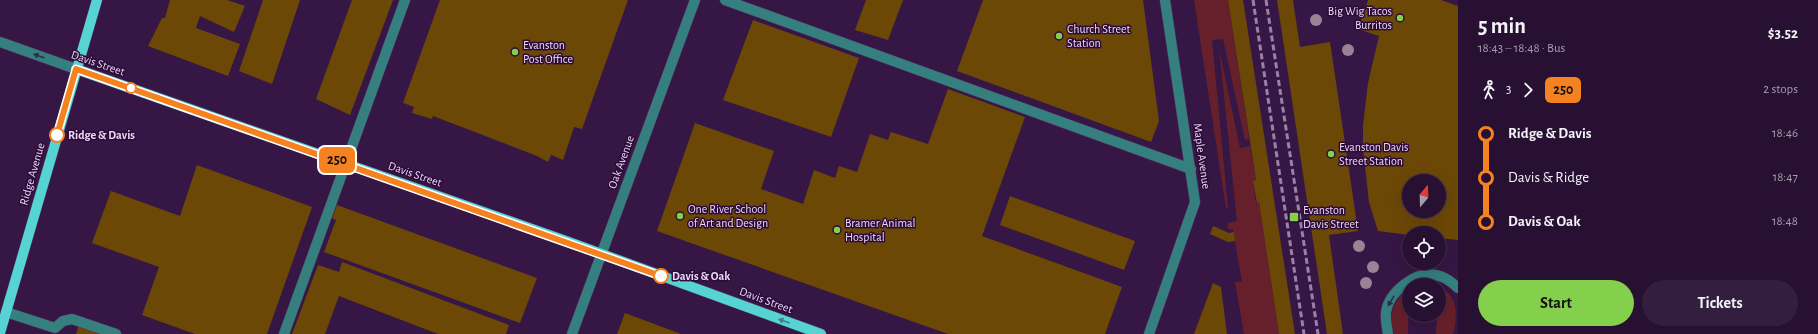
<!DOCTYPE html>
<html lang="en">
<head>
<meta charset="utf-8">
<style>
	:root { --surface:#281033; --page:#341e3f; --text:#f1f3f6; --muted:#a59dac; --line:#44304e; --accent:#84d04d }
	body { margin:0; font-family:"Alegreya Sans",sans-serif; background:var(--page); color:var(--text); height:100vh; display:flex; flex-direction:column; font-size:15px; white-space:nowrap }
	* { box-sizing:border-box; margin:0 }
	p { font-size:13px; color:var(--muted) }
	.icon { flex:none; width:22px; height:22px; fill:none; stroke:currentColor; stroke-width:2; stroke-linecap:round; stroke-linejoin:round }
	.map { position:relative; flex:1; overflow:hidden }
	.sheet { display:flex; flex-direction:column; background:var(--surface); width:360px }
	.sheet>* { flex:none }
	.badge { padding:0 8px; border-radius:6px; font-size:14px; line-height:26px }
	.needle { width:26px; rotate:19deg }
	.buttons { position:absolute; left:1402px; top:174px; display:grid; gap:8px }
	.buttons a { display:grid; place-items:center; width:44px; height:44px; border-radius:50%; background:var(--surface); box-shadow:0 4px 16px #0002,0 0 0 1px var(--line); font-size:20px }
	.map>.badge { position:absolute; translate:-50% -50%; box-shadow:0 0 0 2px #fff }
	.legs { display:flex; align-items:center; gap:6px; height:44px; padding:0 20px; font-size:13px }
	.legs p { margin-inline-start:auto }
	.overview { display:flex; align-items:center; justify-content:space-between; height:68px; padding:0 20px }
	h1 { font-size:22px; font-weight:700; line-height:30px }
	.action { display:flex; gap:8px; margin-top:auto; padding:8px 20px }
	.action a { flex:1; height:46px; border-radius:24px; background:var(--accent); color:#111; font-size:16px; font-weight:700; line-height:46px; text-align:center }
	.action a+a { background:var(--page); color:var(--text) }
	ul { padding:0 20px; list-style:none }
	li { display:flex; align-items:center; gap:14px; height:44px; font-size:15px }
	li i { display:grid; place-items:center; width:6px; height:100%; margin:0 5px; background:currentColor }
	li i::after { content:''; width:10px; height:10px; margin:-5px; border:3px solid; border-radius:50%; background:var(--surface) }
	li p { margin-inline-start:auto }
	li:first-child i { background:linear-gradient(#0000 50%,currentColor 0) }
	li:last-child i { background:linear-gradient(currentColor 50%,#0000 0) }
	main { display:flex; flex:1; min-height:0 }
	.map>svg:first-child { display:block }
	.green { fill:#66202b }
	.building { fill:#6c4807; fill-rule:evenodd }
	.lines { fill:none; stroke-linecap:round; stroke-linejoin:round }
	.minor-casing { stroke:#533560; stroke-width:11 }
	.major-casing { stroke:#533560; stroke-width:11 }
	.minor { stroke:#357f7f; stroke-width:10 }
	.major { stroke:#56d4d3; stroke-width:10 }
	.rail { stroke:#9a81a6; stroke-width:3; stroke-dasharray:6 3; stroke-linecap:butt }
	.tree { fill:#9d8297 }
	.oneway { fill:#2f2e4e }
	.oneway2 { fill:#437a8e }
	.line-1-casing { stroke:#fff; stroke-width:9 }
	.line-1 { stroke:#f58220; stroke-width:6 }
	.poi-dot { fill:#84d04d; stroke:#2c0b39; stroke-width:1.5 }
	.stop-1-dot { fill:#fff; stroke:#f58220; stroke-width:2 }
	.labels { text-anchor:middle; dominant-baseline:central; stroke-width:3; stroke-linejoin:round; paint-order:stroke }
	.poi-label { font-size:12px; fill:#ebd8f5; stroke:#2c0b39; text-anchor:start }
	.street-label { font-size:12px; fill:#ebd8f5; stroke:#2c0b39 }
	.stop-label { font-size:12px; font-weight:bold; fill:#ebd8f5; stroke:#2c0b39; text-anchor:start }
</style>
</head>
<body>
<main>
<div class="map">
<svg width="1458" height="334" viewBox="0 0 1458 334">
	<rect width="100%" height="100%" fill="#361644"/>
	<!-- green -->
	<path class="green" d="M 1194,0 L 1228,0 L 1249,139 L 1245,140 L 1223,39 L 1212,40 L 1228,208 L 1226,208 Z
		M 1219,48 L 1240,148 L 1250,146 L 1256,180 L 1253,181 L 1256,203 L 1259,202 L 1279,334 L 1244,334 L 1235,282 L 1242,282 L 1233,229 L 1228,229 L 1228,223 L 1237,221 Z
		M 1439,288 C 1458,294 1458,316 1453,334 L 1436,334 L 1437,315 L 1439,315 Z
		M 1409,290 L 1408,334 L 1394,334 C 1393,329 1391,323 1391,317 C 1392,307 1400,294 1409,290 Z"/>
	<!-- building -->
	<path class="building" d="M 170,0 L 227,0 L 245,6 L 234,32 L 200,16 L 196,28 L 240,44 L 228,76 L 148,46 L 162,18 L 165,18 Z
		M 263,0 L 300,0 L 272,84 L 239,71 Z
		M 352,0 L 393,0 L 350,115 L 316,99 Z
		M 440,0 L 628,0 L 582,129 L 574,127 L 563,160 L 551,155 L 548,162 L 537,156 L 433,116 L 432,119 L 412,113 L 414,107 L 403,103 Z
		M 866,0 L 903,0 L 888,40 L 855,30 Z
		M 983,0 L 1143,0 L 1159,121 L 1151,142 L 957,71 Z
		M 1228,0 L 1243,0 L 1295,334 L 1279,334 L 1259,202 L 1257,203 L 1253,181 L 1256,180 Z
		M 1277,0 L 1293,0 L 1300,47 L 1330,42 L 1358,231 L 1329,235 L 1343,334 L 1327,334 Z
		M 1368,0 L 1441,0 L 1458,6 L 1458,240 L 1439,238 L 1439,233 L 1409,233 L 1409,235 L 1378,231 L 1369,202 L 1363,148 L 1363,126 L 1368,83 L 1379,36 L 1358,29 ZM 1409,181 L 1439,181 L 1439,211 L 1409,211 Z
		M 753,20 L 859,58 L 831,137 L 723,100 Z
		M 948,89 L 1025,117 L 982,236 L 1122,287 L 1105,334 L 948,334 L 657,231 L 695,123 L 774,151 L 761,189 L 803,204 L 814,170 L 835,178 L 839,166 L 857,172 L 870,134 L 888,140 L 891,132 L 928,144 Z
		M 197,165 L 312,207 L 267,334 L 195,334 L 142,315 L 159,267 L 92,243 L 111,191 L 180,216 Z
		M 1010,196 L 1135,241 L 1124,270 L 1000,225 Z
		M 337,205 L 537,278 L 520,323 L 324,252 L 336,220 L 332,218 Z
		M 1213,226 L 1229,233 L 1234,232 L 1235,241 L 1228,242 L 1210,234 Z
		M 342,262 L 509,325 L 506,334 L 438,334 L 339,296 L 325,334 L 292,334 L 318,265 L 339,272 Z
		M 1213,283 L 1221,287 L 1227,334 L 1194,334 Z
		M 625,313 L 681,334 L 617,334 Z
		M 79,325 L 103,334 L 76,334 Z"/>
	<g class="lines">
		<!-- minor casing -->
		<g class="minor-casing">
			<path id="minor" d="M 725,0 L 1191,169
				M 0,42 L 76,69
				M 6,312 L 55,328 L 63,321 L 72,319 L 116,334
				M 284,334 L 405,0
				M 572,334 L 695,0
				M 1149,334 L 1195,202 L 1165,0
				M 1388,334 C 1387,327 1385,320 1386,312 C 1389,292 1416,270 1436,275 C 1445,277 1452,282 1458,288"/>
		</g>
		<!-- major casing -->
		<g class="major-casing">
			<path id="major" d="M 76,69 L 566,241 L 821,334
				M 0,333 L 97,0"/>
		</g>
		<!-- minor -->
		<use href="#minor" class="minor"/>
		<!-- major -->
		<use href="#major" class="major"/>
		<!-- rail -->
		<path class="rail" d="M 1253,0 L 1304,334
			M 1266,0 L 1318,334"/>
	</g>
	<!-- trees -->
	<g class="tree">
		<circle cx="1316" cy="20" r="6"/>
		<circle cx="1348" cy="50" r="6"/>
		<circle cx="1359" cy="246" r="6"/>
		<circle cx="1373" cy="267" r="6"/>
		<circle cx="1366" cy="283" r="6"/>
	</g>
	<!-- one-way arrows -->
	<defs><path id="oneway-solid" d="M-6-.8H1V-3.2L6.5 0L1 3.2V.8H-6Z"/></defs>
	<g class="oneway">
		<use href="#oneway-solid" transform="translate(39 56) rotate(-160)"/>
		<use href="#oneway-solid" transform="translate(1391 301) rotate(121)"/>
	</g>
	<use class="oneway2" href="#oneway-solid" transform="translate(784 321) rotate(-160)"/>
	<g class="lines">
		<!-- line-1 casing -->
		<g class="line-1-casing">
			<path id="line-1" d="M 57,135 L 76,69 L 661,276"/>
		</g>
		<!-- line-1 -->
		<use href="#line-1" class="line-1"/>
	</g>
	<!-- markers -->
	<g class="poi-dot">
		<circle cx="1400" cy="18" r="4"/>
		<circle cx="1059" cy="36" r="4"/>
		<circle cx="515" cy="52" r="4"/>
		<circle cx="1331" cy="154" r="4"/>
		<circle cx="680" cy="216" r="4"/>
		<rect x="1289" y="212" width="10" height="10" rx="2"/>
		<circle cx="837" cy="230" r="4"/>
	</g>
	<g class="stop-1-dot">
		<circle cx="131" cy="88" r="5"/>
		<circle cx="57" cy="135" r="7"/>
		<circle cx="661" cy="276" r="7"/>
	</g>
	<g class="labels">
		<!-- poi labels -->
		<g class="poi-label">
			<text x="1392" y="11" text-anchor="end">Big Wig Tacos<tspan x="1392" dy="14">Burritos</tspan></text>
			<text x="1067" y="29">Church Street<tspan x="1067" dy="14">Station</tspan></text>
			<text x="523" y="45">Evanston<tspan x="523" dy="14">Post Office</tspan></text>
			<text x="1339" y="147">Evanston Davis<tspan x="1339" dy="14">Street Station</tspan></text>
			<text x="688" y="209">One River School<tspan x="688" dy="14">of Art and Design</tspan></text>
			<text x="1303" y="210">Evanston<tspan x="1303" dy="14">Davis Street</tspan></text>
			<text x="845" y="223">Bramer Animal<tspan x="845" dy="14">Hospital</tspan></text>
		</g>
		<!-- street labels -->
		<g class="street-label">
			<text transform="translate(98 63) rotate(19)">Davis Street</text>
			<text transform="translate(1202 156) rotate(82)">Maple Avenue</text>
			<text transform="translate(621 162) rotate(-70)">Oak Avenue</text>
			<text transform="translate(32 174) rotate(-74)">Ridge Avenue</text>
			<text transform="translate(415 174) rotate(19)">Davis Street</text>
			<text transform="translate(766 300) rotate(20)">Davis Street</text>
		</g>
		<!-- stop labels -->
		<g class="stop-label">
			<text x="68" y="135">Ridge &amp; Davis</text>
			<text x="672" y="276">Davis &amp; Oak</text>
		</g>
	</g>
</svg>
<div class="buttons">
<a><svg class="needle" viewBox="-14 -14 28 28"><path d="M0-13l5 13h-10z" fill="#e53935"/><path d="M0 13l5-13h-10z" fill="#a59dac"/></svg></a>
<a><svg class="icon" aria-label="locate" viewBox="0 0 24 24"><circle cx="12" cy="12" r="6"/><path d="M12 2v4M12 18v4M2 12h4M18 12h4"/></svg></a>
<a><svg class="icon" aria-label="layers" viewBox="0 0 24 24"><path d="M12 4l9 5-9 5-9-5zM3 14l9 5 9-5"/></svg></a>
</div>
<b class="badge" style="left:337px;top:160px;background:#f58220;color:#111">250</b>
</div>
<section class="sheet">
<div class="overview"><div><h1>5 min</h1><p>18:43 – 18:48 · Bus</p></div><b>$3.52</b></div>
<div class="legs"><svg class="icon" aria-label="walk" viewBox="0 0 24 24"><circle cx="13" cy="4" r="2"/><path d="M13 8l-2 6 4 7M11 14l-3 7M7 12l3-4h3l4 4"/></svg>3<svg class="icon" aria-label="forward" viewBox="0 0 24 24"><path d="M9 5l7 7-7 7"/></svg><b class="badge" style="background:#f58220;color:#111">250</b><p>2 stops</p></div>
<ul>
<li><i style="color:#f58220"></i><b>Ridge &amp; Davis</b><p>18:46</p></li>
<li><i style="color:#f58220"></i><span>Davis &amp; Ridge</span><p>18:47</p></li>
<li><i style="color:#f58220"></i><b>Davis &amp; Oak</b><p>18:48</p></li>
</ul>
<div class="action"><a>Start</a><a>Tickets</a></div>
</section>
</main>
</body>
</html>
